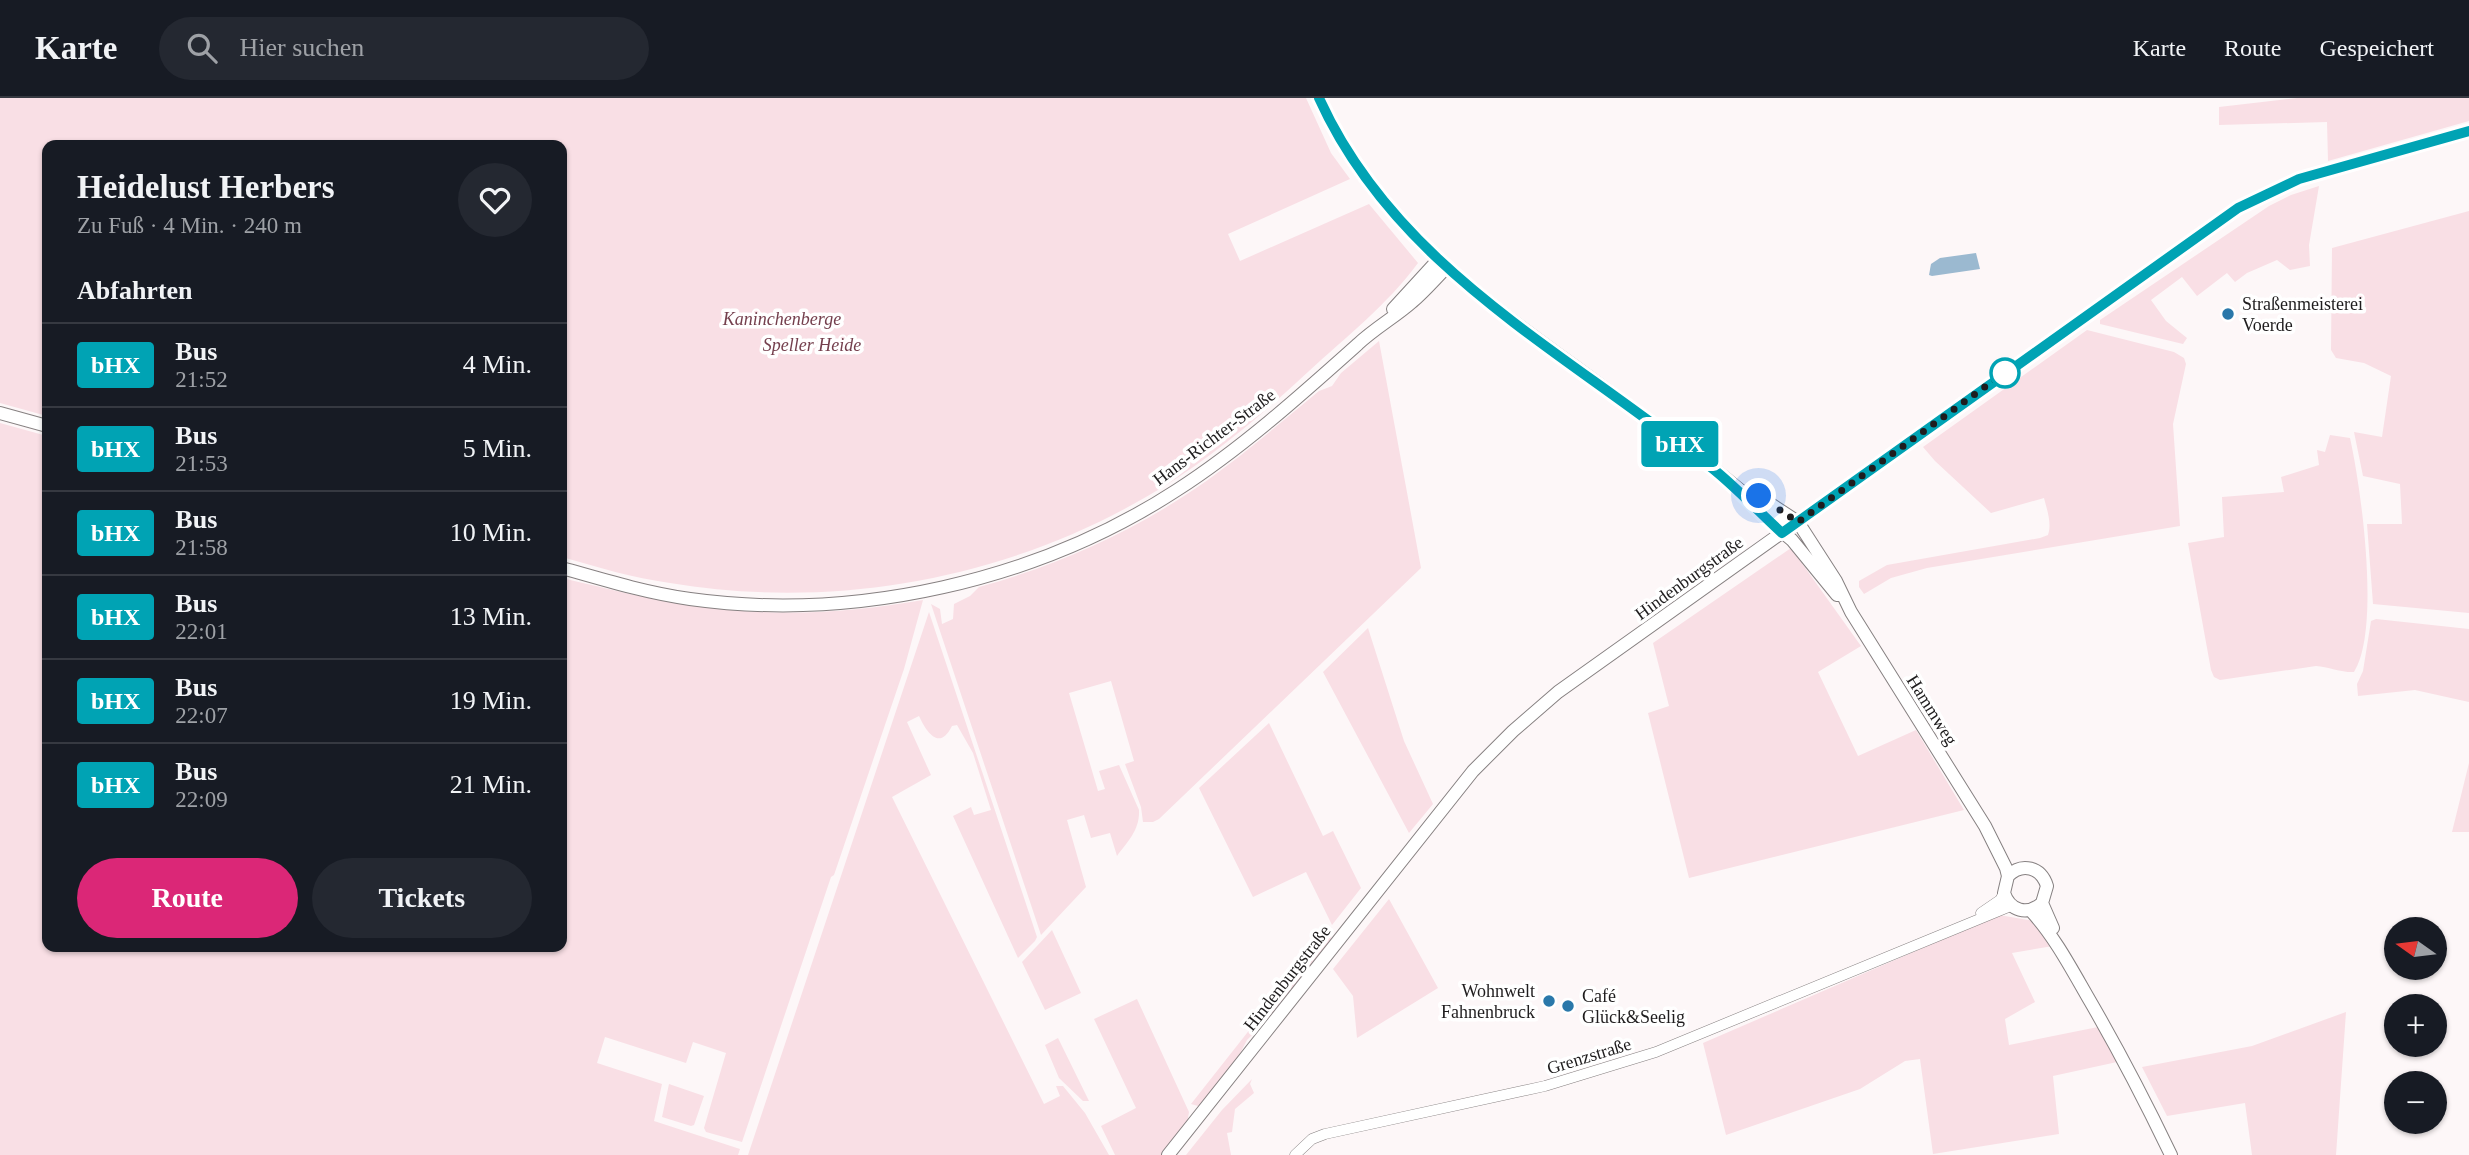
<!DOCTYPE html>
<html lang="de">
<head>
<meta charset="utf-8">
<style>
	:root { --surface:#171b24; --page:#242831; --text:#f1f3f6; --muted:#9ea1a6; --line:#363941; --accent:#db2777 }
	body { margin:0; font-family:Georgia,serif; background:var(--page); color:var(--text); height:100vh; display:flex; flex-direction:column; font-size:26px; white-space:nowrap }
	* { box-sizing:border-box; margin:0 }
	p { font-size:23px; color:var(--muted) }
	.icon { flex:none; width:38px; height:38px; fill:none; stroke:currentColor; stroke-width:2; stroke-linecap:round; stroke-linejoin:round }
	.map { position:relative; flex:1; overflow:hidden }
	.sheet { position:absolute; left:42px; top:42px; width:525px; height:812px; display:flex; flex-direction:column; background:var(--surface); border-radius:14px; box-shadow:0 2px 5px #0004 }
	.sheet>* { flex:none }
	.badge { padding:0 14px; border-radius:5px; font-size:24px; line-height:46px }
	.needle { width:46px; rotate:284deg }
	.buttons { position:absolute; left:2384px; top:819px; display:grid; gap:14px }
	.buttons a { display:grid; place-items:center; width:63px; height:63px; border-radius:50%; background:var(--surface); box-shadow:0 2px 5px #0004; font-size:35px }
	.you { position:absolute; width:35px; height:35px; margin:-18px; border:5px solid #fff; border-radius:50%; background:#1a73e8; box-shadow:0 0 0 10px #1a73e833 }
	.map>.badge { position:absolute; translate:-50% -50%; box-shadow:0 0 0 4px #fff }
	h2 { padding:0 35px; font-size:26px; line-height:63px }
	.round { display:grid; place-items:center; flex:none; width:74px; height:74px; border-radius:37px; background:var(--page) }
	.overview { display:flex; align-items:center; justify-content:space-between; height:119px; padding:0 35px }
	h1 { font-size:33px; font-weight:700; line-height:52px }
	.primary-button { display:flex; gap:14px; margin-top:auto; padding:14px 35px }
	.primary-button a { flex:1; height:80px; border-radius:42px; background:var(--accent); color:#fff; font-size:28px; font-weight:700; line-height:80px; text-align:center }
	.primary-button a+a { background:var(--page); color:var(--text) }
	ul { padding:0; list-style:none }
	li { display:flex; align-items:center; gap:21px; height:84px; padding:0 35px; border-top:2px solid var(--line) }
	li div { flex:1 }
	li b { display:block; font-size:26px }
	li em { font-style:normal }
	li .badge { min-width:77px; font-weight:700; text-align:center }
	header { display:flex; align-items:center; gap:42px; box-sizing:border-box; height:98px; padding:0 35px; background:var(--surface); border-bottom:2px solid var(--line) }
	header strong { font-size:33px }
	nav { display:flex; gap:38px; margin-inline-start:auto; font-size:24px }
	.search { width:490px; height:63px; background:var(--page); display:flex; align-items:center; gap:18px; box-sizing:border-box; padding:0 24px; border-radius:38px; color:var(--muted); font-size:26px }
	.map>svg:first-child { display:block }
	.green { fill:#f9dfe5 }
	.water { fill:#9bb9d0 }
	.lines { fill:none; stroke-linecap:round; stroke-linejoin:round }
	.tertiary-casing { stroke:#868081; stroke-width:11 }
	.secondary-casing { stroke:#868081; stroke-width:14 }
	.primary-casing { stroke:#868081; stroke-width:14 }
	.tertiary { stroke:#fff; stroke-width:10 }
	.secondary { stroke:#fff; stroke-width:12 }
	.primary { stroke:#fff; stroke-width:12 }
	.line-casing { stroke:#fff; stroke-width:16 }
	.line { stroke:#00a3b4; stroke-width:10 }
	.walk { stroke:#1f1d1e; stroke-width:7; stroke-dasharray:0 12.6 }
	.poi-dot { fill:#2a78aa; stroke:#fff; stroke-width:2.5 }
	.stop-dot { fill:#fff; stroke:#00a3b4; stroke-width:3.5 }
	.labels { text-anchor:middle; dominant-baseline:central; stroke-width:7; stroke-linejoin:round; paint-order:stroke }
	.poi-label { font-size:18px; fill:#1f1d1e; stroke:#fff; text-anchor:start }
	.park-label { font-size:18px; font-style:italic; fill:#743f4d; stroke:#fff }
	.street-label { font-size:18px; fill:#1f1d1e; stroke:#fff }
</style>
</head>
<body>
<header>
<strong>Karte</strong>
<div class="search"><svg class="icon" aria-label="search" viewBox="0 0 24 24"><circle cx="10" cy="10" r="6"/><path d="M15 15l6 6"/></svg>Hier suchen</div>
<nav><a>Karte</a><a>Route</a><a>Gespeichert</a></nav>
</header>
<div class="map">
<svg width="2469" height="1057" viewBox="0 0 2469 1057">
	<rect width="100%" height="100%" fill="#fdf7f8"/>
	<!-- green -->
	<path class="green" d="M 0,0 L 1306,0 L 1331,55 L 1350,81 L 1228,136 L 1240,163 L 1369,106 L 1418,165 C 1388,206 1346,239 1309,273 C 1259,320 1205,365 1146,399 C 1003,482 832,512 670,485 C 633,480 597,469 562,459 L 562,47 L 47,47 L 47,318 L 0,305 Z
		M 2297,0 L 2469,0 L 2469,23 L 2328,63 L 2327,24 L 2219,27 L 2219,9 Z
		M 2319,88 L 2309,147 L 2310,168 L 2290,172 L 2277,162 L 2247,175 L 2235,184 L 2227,175 L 2197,198 L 2182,179 L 2151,202 L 2166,223 L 2187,240 L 2183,246 L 2100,226 L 2100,222 L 2269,108 L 2291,97 Z
		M 2469,113 L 2469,515 L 2373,506 L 2367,426 L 2402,426 L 2400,386 L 2363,378 L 2354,334 L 2382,339 L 2391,278 L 2364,265 L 2336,260 L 2331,252 L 2332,150 Z
		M 2087,232 L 2174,254 L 2184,260 L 2186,266 L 2173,326 L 2180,428 L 1927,470 L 1891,480 L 1864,496 L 1859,489 L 1859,483 L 1887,467 L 2040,440 L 2048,437 C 2052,425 2047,412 2044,400 L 1991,415 L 1935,363 L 1923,349 Z
		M 1379,243 L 1421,470 L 1159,721 L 1153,724 L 1143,724 L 1141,709 L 1125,666 L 1134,663 L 1111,583 L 1069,595 L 1098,693 L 1105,691 L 1099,673 L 1119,667 L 1139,712 C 1140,732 1128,743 1117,758 L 1110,735 L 1091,740 L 1084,717 L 1067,722 L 1086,789 L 1041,837 L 931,506 L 940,511 L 942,526 L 953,521 L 954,506 L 970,498 L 979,489 C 1051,469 1122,439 1184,398 C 1232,367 1275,329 1319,293 L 1332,288 L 1341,275 Z
		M 0,325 L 47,338 L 47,849 L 562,849 L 562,480 C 609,491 655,503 704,509 C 776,519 851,515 923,502 L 904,571 L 834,777 L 831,779 L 742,1044 L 706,1034 L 704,1030 L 726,955 L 693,944 L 686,965 L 605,939 L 597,965 L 662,986 L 654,1023 L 740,1051 L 738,1057 L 0,1057 Z
		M 2330,337 L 2350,340 C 2361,389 2381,532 2354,574 C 2344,575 2328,569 2316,568 L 2220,582 L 2214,579 L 2211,572 L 2188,445 L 2224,439 L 2222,399 L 2284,394 L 2281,379 L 2319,367 L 2317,352 L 2325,354 Z
		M 1791,450 L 1861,548 L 1818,574 L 1858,658 L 1916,632 L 1964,712 L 1689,780 L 1648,615 L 1669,608 L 1653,545 Z
		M 929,514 L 1037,839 L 1035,843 L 1018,860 L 953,718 L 971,709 L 974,717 L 991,712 L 973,655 L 957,627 L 952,628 C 939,654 926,633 919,618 L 907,624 L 931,677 L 892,699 L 1044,1006 L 1060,998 L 1056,988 L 1063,988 L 1085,1015 L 1109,1057 L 748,1057 Z
		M 2376,521 L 2469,531 L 2469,604 L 2415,592 L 2358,598 L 2357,586 L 2363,573 L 2371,523 Z
		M 1368,530 L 1404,643 L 1433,706 L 1409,735 L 1323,574 Z
		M 1269,625 L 1323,738 L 1333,733 L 1361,790 L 1332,827 L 1306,774 L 1253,799 L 1199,690 Z
		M 2469,665 L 2469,734 L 2452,734 Z
		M 1389,801 L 1438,890 L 1357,940 L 1353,898 L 1333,871 Z
		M 1999,817 L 2034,823 L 2053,848 L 2012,855 L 2035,904 L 2005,921 L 2009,947 L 2098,929 L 2117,964 L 2053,978 L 2059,1036 L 1933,1056 L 1920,961 L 1905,963 L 1860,991 L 1726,1037 L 1703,945 Z
		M 1329,831 L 1332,836 L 1330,844 L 1273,916 L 1247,942 L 1235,965 L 1201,1007 L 1198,1008 L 1191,1006 Z
		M 1052,832 L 1081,895 L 1045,912 L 1022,864 Z
		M 1137,901 L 1189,1014 L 1187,1026 L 1162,1057 L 1115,1057 L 1101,1028 L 1136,1010 L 1094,921 Z
		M 2346,914 L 2336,1057 L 2252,1057 L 2245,1005 L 2167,1018 L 2142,969 L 2252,948 Z
		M 1058,940 L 1060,944 L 1089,1003 L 1083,1003 L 1059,980 L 1045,947 Z
		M 1252,981 L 1250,986 L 1254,995 L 1235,1011 L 1232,1034 L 1227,1035 L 1231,1057 L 1186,1057 L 1222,1012 Z
		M 669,986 L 704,998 L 694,1027 L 691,1028 L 662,1019 Z"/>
	<!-- water -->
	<path class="water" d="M 1976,155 L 1980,171 L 1932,178 L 1929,177 L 1931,166 L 1940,160 Z"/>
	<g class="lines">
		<!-- tertiary casing -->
		<g class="tertiary-casing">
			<path id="tertiary" d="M 1981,815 L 2000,802 L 2004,795
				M 1295,1057 L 1312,1041 L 1325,1036 L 1545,988 L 1656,954 L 2011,808"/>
		</g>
		<!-- secondary casing -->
		<g class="secondary-casing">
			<path id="secondary" d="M 1319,0 C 1381,139 1498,211 1615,298 C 1648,322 1681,346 1714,371 C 1739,391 1763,411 1789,430
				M 1393,211 L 1437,163
				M 0,315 L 47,328
				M 1754,395 L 1798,424 L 1836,483 L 1851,514 L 1985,728 L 2006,770 L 2008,778
				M 1775,428 L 1792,442 L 1837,497
				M 562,470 C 604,482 647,495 690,501 C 855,524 1037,483 1177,392 C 1242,350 1301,297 1358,246 C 1375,230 1395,219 1412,204 C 1424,194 1435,181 1446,170
				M 2042,805 C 2027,818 2010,813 2004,795 L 2008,778 C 2022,764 2041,769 2047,788 L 2042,805 L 2053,830
				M 2031,813 C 2055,839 2072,872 2090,903 C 2119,953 2146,1005 2171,1057"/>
		</g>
		<!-- primary casing -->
		<g class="primary-casing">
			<path id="primary" d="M 1168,1057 L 1473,673 L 1513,633 L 1558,594 L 2238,110 L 2299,81 L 2469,33"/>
		</g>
		<!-- tertiary -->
		<use href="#tertiary" class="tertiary"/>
		<!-- secondary -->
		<use href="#secondary" class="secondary"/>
		<!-- primary -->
		<use href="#primary" class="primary"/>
	</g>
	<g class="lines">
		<!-- line casing -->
		<g class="line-casing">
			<path id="line" d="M 1319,0 C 1389,155 1535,237 1665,335 C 1681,347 1697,358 1712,370 C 1737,390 1759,414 1782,435 L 2238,110 L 2299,81 L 2469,33"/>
		</g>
		<!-- line -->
		<use href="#line" class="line"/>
		<!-- walk -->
		<path class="walk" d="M 1759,398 L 1798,424 L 2007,273 L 2005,275"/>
	</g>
	<!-- markers -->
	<g class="poi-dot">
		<circle cx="2228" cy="216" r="7"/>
		<circle cx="1549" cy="903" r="7"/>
		<circle cx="1568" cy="908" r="7"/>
	</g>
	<circle class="stop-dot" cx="2005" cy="275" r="14"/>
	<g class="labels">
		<!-- poi labels -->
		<g class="poi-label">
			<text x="2242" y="206">Straßenmeisterei<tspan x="2242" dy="21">Voerde</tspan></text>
			<text x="1535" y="893" text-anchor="end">Wohnwelt<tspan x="1535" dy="21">Fahnenbruck</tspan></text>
			<text x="1582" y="898">Café<tspan x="1582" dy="21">Glück&amp;Seelig</tspan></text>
		</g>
		<!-- park labels -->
		<g class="park-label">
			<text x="782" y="221">Kaninchenberge</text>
			<text x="812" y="247">Speller Heide</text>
		</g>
		<!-- street labels -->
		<g class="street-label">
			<text transform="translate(1214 339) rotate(-37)">Hans-Richter-Straße</text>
			<text transform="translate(1689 480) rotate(-36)">Hindenburgstraße</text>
			<text transform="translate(1932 612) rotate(58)">Hammweg</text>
			<text transform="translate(1287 880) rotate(-52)">Hindenburgstraße</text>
			<text transform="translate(1589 958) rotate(-17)">Grenzstraße</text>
		</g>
	</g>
</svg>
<div class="buttons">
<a><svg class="needle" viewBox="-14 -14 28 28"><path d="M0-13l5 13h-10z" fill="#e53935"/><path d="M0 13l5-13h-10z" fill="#9ea1a6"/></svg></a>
<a>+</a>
<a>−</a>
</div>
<div class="you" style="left:1759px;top:398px"></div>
<b class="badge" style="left:1680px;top:346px;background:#00a3b4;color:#fff">bHX</b>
<section class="sheet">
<div class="overview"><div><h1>Heidelust Herbers</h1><p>Zu Fuß · 4 Min. · 240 m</p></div><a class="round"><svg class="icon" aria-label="heart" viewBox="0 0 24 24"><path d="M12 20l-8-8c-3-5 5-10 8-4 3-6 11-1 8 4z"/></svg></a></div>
<h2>Abfahrten</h2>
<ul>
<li><span class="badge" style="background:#00a3b4;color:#fff">bHX</span><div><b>Bus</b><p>21:52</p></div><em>4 Min.</em></li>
<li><span class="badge" style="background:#00a3b4;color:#fff">bHX</span><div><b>Bus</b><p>21:53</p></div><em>5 Min.</em></li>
<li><span class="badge" style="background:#00a3b4;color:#fff">bHX</span><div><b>Bus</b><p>21:58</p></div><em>10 Min.</em></li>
<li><span class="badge" style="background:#00a3b4;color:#fff">bHX</span><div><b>Bus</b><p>22:01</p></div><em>13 Min.</em></li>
<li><span class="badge" style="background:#00a3b4;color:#fff">bHX</span><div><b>Bus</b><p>22:07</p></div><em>19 Min.</em></li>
<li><span class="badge" style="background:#00a3b4;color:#fff">bHX</span><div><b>Bus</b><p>22:09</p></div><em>21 Min.</em></li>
</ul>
<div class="primary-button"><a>Route</a><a>Tickets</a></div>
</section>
</div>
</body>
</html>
